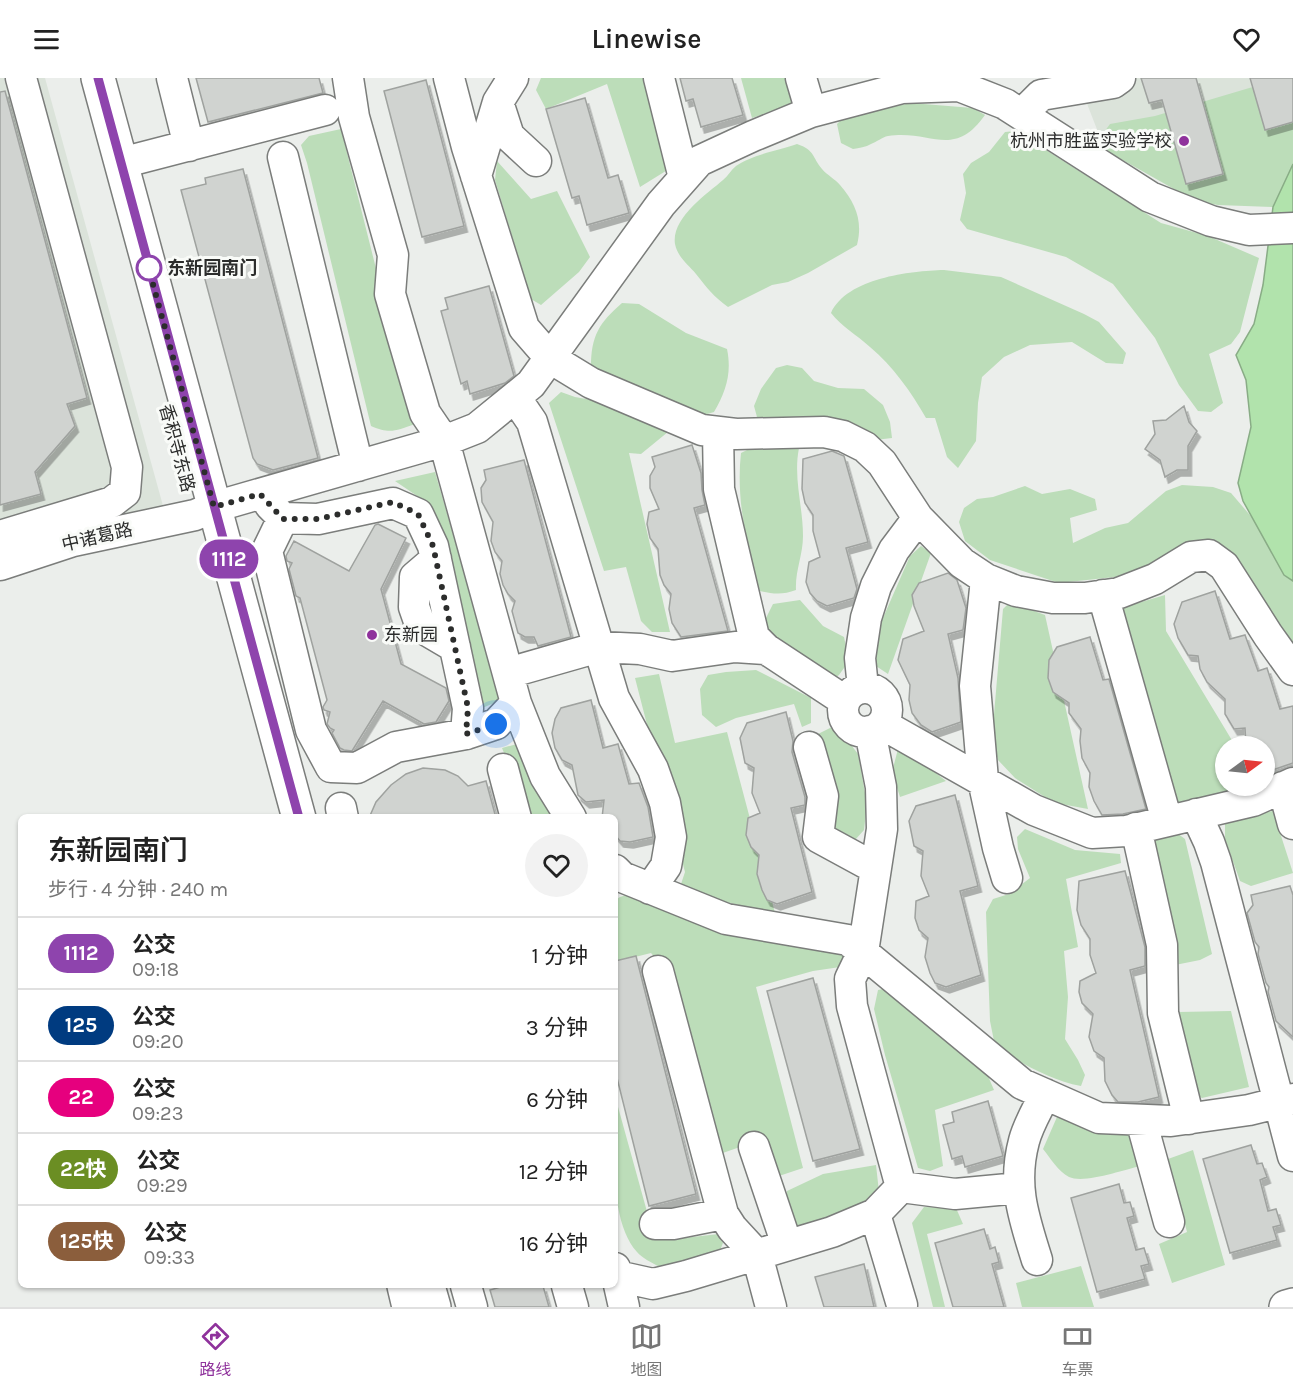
<!DOCTYPE html>
<html lang="zh">
<head>
<meta charset="utf-8">
<style>
	:root { --surface:#fff; --page:#f2f2f2; --text:#222; --muted:#767676; --line:#e0e0e0; --accent:#8f329c }
	body { margin:0; font-family:Karla,"Noto Sans SC",sans-serif; background:var(--page); color:var(--text); height:100vh; display:flex; flex-direction:column; font-size:22px; white-space:nowrap }
	* { box-sizing:border-box; margin:0 }
	p { font-size:20px; color:var(--muted) }
	.icon { flex:none; width:33px; height:33px; fill:none; stroke:currentColor; stroke-width:2; stroke-linecap:round; stroke-linejoin:round }
	.map { position:relative; flex:1; overflow:hidden }
	.details { position:absolute; left:18px; top:736px; width:600px; height:474px; display:flex; flex-direction:column; background:var(--surface); border-radius:9px; box-shadow:0 2px 4px #0004 }
	.details>* { flex:none }
	.badge { padding:0 12px; border-radius:20px; font-size:21px; line-height:39px }
	.needle { width:39px; rotate:75deg }
	.fabs { position:absolute; left:1215px; top:658px; display:grid; gap:12px }
	.fabs a { display:grid; place-items:center; width:60px; height:60px; border-radius:50%; background:var(--surface); box-shadow:0 2px 4px #0004; font-size:30px }
	.you { position:absolute; width:30px; height:30px; margin:-15px; border:4px solid #fff; border-radius:50%; background:#1a73e8; box-shadow:0 0 0 9px #1a73e833 }
	.map>.badge { position:absolute; translate:-50% -50%; box-shadow:0 0 0 3px #fff }
	.round { display:grid; place-items:center; flex:none; width:63px; height:63px; border-radius:32px; background:var(--page) }
	.summary { display:flex; align-items:center; justify-content:space-between; height:102px; padding:0 30px }
	h1 { font-size:28px; font-weight:600; line-height:45px }
	ul { padding:0; list-style:none }
	li { display:flex; align-items:center; gap:18px; height:72px; padding:0 30px; border-top:2px solid var(--line) }
	li div { flex:1 }
	li b { display:block; font-size:22px }
	li em { font-style:normal }
	li .badge { min-width:66px; font-weight:700; text-align:center }
	header { display:flex; justify-content:space-between; align-items:center; height:78px; padding:0 30px; background:var(--surface); font-size:27px; font-weight:600 }
	.tabs { display:flex; justify-content:space-around; align-items:center; height:84px; border-top:2px solid var(--line); background:var(--surface); font-size:16px; color:var(--muted) }
	.tabs a { display:grid; justify-items:center; gap:3px }
	.tabs .selected { color:var(--accent) }
	.map>svg:first-child { display:block }
	.built { fill:#dbe3da }
	.green { fill:#bcddb9 }
	.water { fill:#b1e3ac; stroke:#89ac86; stroke-width:1.5 }
	.building { fill:#d0d3d0; stroke:#9fa29f; stroke-width:1.5; filter:url(#shadow) }
	.lines { fill:none; stroke-linecap:round; stroke-linejoin:round }
	.minor-casing { stroke:#7b7d7b; stroke-width:33 }
	.major-casing { stroke:#7b7d7b; stroke-width:36 }
	.minor { stroke:#fff; stroke-width:30 }
	.major { stroke:#fff; stroke-width:33 }
	.line-casing { stroke:#fff; stroke-width:14 }
	.line { stroke:#8e44ad; stroke-width:9 }
	.walk { stroke:#2c2d2c; stroke-width:6; stroke-dasharray:0 10.8 }
	.poi-dot { fill:#8f329c; stroke:#f9fbf8; stroke-width:2 }
	.stop-dot { fill:#fff; stroke:#8e44ad; stroke-width:3 }
	.labels { text-anchor:middle; dominant-baseline:central; stroke-width:6; stroke-linejoin:round; paint-order:stroke }
	.poi-label { font-size:18px; fill:#2c2d2c; stroke:#f9fbf8; text-anchor:end }
	.stop-label { font-size:18px; font-weight:bold; fill:#2c2d2c; stroke:#f9fbf8; text-anchor:start }
	.street-label { font-size:18px; fill:#2c2d2c; stroke:#f9fbf8 }
</style>
</head>
<body>
<header><svg class="icon" aria-label="menu" viewBox="0 0 24 24"><path d="M4 6h16M4 12h16M4 18h16"/></svg>Linewise<svg class="icon" aria-label="heart" viewBox="0 0 24 24"><path d="M12 20l-8-8c-3-5 5-10 8-4 3-6 11-1 8 4z"/></svg></header>
<div class="map">
<svg width="1293" height="1229" viewBox="0 0 1293 1229">
	<defs>
		<filter id="shadow"><feDropShadow dx="3.5" dy="6" stdDeviation="0" flood-color="#0004"/></filter>
	</defs>
	<rect width="100%" height="100%" fill="#ebeeeb"/>
	<!-- built -->
	<path class="built" d="M 0,0 L 45,0 L 165,435 L 0,482 Z
		M 1077,0 L 1293,0 L 1105,72 Z"/>
	<!-- green -->
	<path class="green" d="M 541,0 L 648,0 L 669,91 L 640,109 L 607,6 L 546,31 L 536,12 Z
		M 741,0 L 786,0 L 794,26 L 752,40 Z
		M 1283,0 L 1293,0 L 1293,86 L 1273,129 L 1218,127 L 1195,123 L 1105,72 L 1099,61 L 1110,46 L 1155,38 Z
		M 911,25 L 973,30 L 985,37 C 953,82 931,51 888,58 C 882,59 877,64 871,66 C 866,69 859,70 853,71 L 841,65 L 837,46 L 845,38 Z
		M 341,51 L 415,346 C 395,353 390,356 371,348 L 307,85 L 301,67 L 309,58 Z
		M 1016,53 L 1161,145 L 1208,158 L 1259,180 L 1240,254 L 1231,266 L 1209,276 L 1223,325 L 1211,334 L 1198,333 L 1179,307 L 1155,260 L 1113,206 L 1066,179 L 967,151 L 960,142 L 966,115 L 963,96 L 971,85 L 989,74 L 1005,54 Z
		M 797,66 C 815,72 812,79 822,91 C 827,97 835,101 840,107 C 856,125 863,144 857,167 L 808,195 L 788,204 L 772,207 L 728,229 C 713,218 708,211 696,196 C 688,186 678,180 675,166 C 671,140 707,116 723,102 C 728,98 731,92 736,88 C 751,77 780,72 797,66 Z
		M 497,83 L 531,121 L 557,113 L 590,179 L 579,194 L 541,227 L 531,221 L 495,102 Z
		M 944,192 L 1001,199 L 1084,236 L 1099,244 L 1126,275 L 1123,286 L 1106,285 L 1072,264 L 1030,267 L 1004,279 L 982,299 L 978,325 L 976,363 L 958,390 L 947,379 L 935,340 L 926,340 C 911,314 893,288 870,269 C 857,257 842,249 831,235 C 847,200 910,193 944,192 Z
		M 622,225 L 639,226 L 686,255 L 727,271 C 732,295 726,313 714,334 L 697,339 L 591,289 C 591,258 599,245 622,225 Z
		M 787,287 L 802,290 L 814,303 L 838,310 L 864,311 L 883,327 L 890,344 L 892,360 L 875,362 L 768,347 L 757,339 L 754,328 L 761,311 L 776,290 Z
		M 561,314 L 575,319 L 614,326 L 674,349 L 641,376 L 629,375 L 670,554 L 652,554 L 641,543 L 626,489 L 604,493 L 549,325 Z
		M 799,370 C 793,400 803,428 803,458 C 803,477 795,493 796,512 C 783,517 773,516 760,513 L 755,504 C 746,460 736,419 741,375 L 749,371 Z
		M 435,394 L 501,622 L 480,631 L 423,422 L 395,403 Z
		M 1182,407 L 1213,409 L 1231,415 L 1255,443 L 1284,497 L 1293,503 L 1293,568 L 1232,476 L 1217,464 L 1184,472 L 1124,498 L 1059,505 L 990,482 L 965,463 L 959,444 L 964,430 L 977,421 L 993,419 L 1025,408 L 1042,416 L 1070,411 L 1095,421 L 1097,432 L 1070,440 L 1073,465 L 1105,450 L 1128,445 L 1166,413 Z
		M 921,468 L 931,475 L 888,596 L 873,586 L 876,556 L 910,478 Z
		M 1165,517 L 1166,553 L 1236,669 L 1226,669 L 1226,708 L 1247,708 L 1180,725 L 1170,719 L 1121,530 Z
		M 800,522 L 823,548 L 844,559 L 849,583 L 839,597 L 831,603 L 769,558 L 765,542 L 773,526 Z
		M 1010,524 L 1045,537 L 1088,731 L 1061,726 L 1045,719 L 1015,700 L 998,682 L 992,660 L 1003,531 Z
		M 756,592 L 811,620 L 811,645 L 802,649 L 794,626 L 736,640 L 716,649 L 702,637 L 700,611 L 708,597 L 726,594 Z
		M 659,596 L 675,665 L 727,654 L 775,835 L 721,823 L 680,809 L 685,794 L 635,600 Z
		M 836,647 L 858,676 L 867,726 L 864,752 L 855,762 L 832,750 L 836,713 L 818,656 Z
		M 517,666 L 557,739 L 530,739 L 502,670 Z
		M 898,671 L 913,677 L 946,703 L 900,719 L 892,694 Z
		M 1273,733 L 1293,795 L 1251,808 L 1240,803 L 1225,761 L 1225,743 L 1234,738 Z
		M 1025,751 L 1075,772 L 1120,776 L 1121,785 L 1066,801 L 1078,869 L 1064,873 L 1068,919 L 1065,961 L 1078,982 L 1085,997 L 1081,1008 C 1050,1002 1021,985 995,968 L 990,943 L 986,834 L 993,821 L 1009,816 L 1030,800 L 1018,771 L 1017,759 Z
		M 1177,755 L 1185,761 L 1212,876 L 1200,882 L 1175,887 L 1147,762 Z
		M 632,815 L 845,873 L 847,888 L 813,893 L 756,909 L 803,1090 L 779,1098 L 763,1061 L 717,1077 L 670,898 L 651,875 L 615,884 L 615,822 L 620,819 Z
		M 888,910 L 988,998 L 994,1012 L 935,1032 L 943,1088 L 930,1093 L 918,1090 L 885,977 L 874,931 L 878,912 Z
		M 1231,933 L 1249,1009 L 1202,1020 L 1193,1015 L 1178,934 Z
		M 615,1018 L 654,1159 L 666,1162 L 719,1156 L 723,1165 L 719,1175 L 660,1189 C 652,1185 642,1180 637,1174 C 607,1141 615,1060 615,1018 Z
		M 1057,1039 L 1093,1051 L 1131,1057 L 1140,1088 C 1123,1092 1084,1106 1069,1099 C 1058,1093 1051,1081 1043,1071 Z
		M 1193,1072 L 1225,1187 L 1172,1205 L 1159,1166 L 1187,1154 L 1168,1081 Z
		M 876,1087 L 879,1114 L 869,1127 L 802,1152 L 791,1145 L 786,1125 L 787,1113 L 823,1096 Z
		M 924,1129 L 956,1130 L 963,1146 L 927,1156 L 945,1229 L 933,1229 L 912,1145 Z
		M 1081,1188 L 1094,1229 L 1022,1229 L 1016,1205 Z"/>
	<!-- water -->
	<path class="water" d="M 1293,86 L 1293,503 L 1284,497 L 1243,423 L 1238,405 L 1251,349 L 1246,302 L 1236,277 L 1254,246 L 1263,207 L 1273,129 Z"/>
	<!-- building -->
	<path class="building" d="M 196,0 L 319,0 L 323,15 L 208,44 Z
		M 680,0 L 732,0 L 743,37 L 701,49 L 693,21 L 686,23 Z
		M 1141,0 L 1196,0 L 1223,96 L 1186,106 L 1162,22 L 1149,25 Z
		M 1250,0 L 1293,0 L 1293,44 L 1265,52 Z
		M 426,2 L 464,148 L 422,159 L 384,13 Z
		M 5,13 L 87,320 L 67,326 L 75,348 L 35,394 L 41,416 L 0,427 L 0,14 Z
		M 585,20 L 608,100 L 618,97 L 629,135 L 587,147 L 579,118 L 572,120 L 546,31 Z
		M 243,91 L 318,380 L 273,392 L 257,386 L 253,380 L 181,112 L 206,106 L 205,100 Z
		M 489,208 L 514,298 L 505,305 L 470,316 L 467,303 L 461,306 L 441,233 L 448,231 L 445,220 Z
		M 1184,328 L 1189,344 L 1197,353 L 1188,368 L 1188,392 L 1177,392 L 1165,399 L 1160,382 L 1145,371 L 1155,356 L 1153,343 L 1166,342 Z
		M 692,367 L 701,395 L 702,412 L 705,427 L 694,430 L 728,553 L 681,559 L 672,545 L 669,531 L 671,516 L 664,507 L 660,497 L 658,471 L 650,460 L 647,446 L 649,434 L 659,431 L 650,410 L 650,398 L 655,389 L 652,379 Z
		M 832,373 L 844,378 L 868,464 L 846,470 L 857,511 L 854,520 L 827,528 L 817,523 L 810,515 L 806,504 L 809,484 L 820,479 L 813,453 L 813,437 L 805,425 L 802,411 L 803,381 Z
		M 524,382 L 571,559 L 538,568 L 534,559 L 525,559 L 518,555 L 512,533 L 515,523 L 508,516 L 503,507 L 500,496 L 502,483 L 495,474 L 491,463 L 493,444 L 482,424 L 481,410 L 486,402 L 484,392 Z
		M 378,446 L 406,460 L 381,511 L 401,586 L 446,610 L 449,623 L 436,644 L 424,646 L 383,623 L 352,673 L 344,672 L 340,670 L 332,655 L 334,652 L 330,650 L 327,646 L 330,634 L 324,632 L 323,629 L 327,622 L 300,520 L 296,518 L 289,491 L 292,485 L 287,483 L 286,478 L 294,463 L 349,493 L 375,447 Z
		M 948,495 L 957,502 L 966,530 L 963,552 L 948,556 L 958,600 L 961,644 L 932,654 L 921,647 L 912,635 L 909,622 L 910,607 L 898,582 L 903,561 L 924,553 L 914,528 L 912,517 L 919,505 Z
		M 1215,513 L 1230,561 L 1245,557 L 1258,593 L 1267,590 L 1280,631 L 1293,628 L 1293,685 L 1264,695 L 1264,669 L 1246,669 L 1245,650 L 1234,651 L 1225,636 L 1225,621 L 1207,604 L 1200,591 L 1198,578 L 1188,577 L 1178,560 L 1174,546 L 1182,524 Z
		M 1090,559 L 1103,602 L 1109,601 L 1146,731 L 1123,736 L 1102,737 L 1094,723 L 1089,709 L 1090,695 L 1082,680 L 1080,663 L 1081,651 L 1069,635 L 1069,625 L 1053,614 L 1048,600 L 1049,582 L 1057,569 Z
		M 591,622 L 603,670 L 618,666 L 629,706 L 639,705 L 648,729 L 653,759 L 630,764 L 620,763 L 615,757 L 615,740 L 602,740 L 604,722 L 586,724 L 578,717 L 572,687 L 562,682 L 555,670 L 552,655 L 555,641 L 561,630 Z
		M 786,634 L 793,663 L 792,674 L 805,719 L 805,727 L 791,730 L 812,814 L 777,826 L 767,822 L 762,812 L 757,796 L 759,777 L 751,769 L 746,757 L 748,740 L 760,735 L 752,715 L 754,690 L 745,685 L 740,660 L 747,645 Z
		M 423,690 L 445,692 L 458,698 L 468,708 L 486,703 L 496,740 L 369,740 L 376,724 L 391,707 L 406,696 Z
		M 955,717 L 978,808 L 960,813 L 981,897 L 946,909 L 935,905 L 930,895 L 925,879 L 928,860 L 919,852 L 915,840 L 916,823 L 929,818 L 921,798 L 923,773 L 914,768 L 909,743 L 916,728 Z
		M 1125,793 L 1145,869 L 1145,888 L 1130,892 L 1159,1019 L 1138,1024 L 1118,1024 L 1112,1017 L 1105,1003 L 1104,980 L 1094,973 L 1089,959 L 1093,936 L 1082,925 L 1079,914 L 1080,903 L 1096,895 L 1090,877 L 1090,861 L 1081,847 L 1077,832 L 1079,803 Z
		M 1290,808 L 1293,817 L 1293,959 L 1276,943 L 1268,914 L 1269,909 L 1266,905 L 1258,876 L 1259,869 L 1255,864 L 1247,835 L 1253,827 L 1251,817 Z
		M 636,878 L 696,1116 L 649,1128 L 615,992 L 615,883 Z
		M 813,900 L 860,1071 L 813,1083 L 767,913 Z
		M 988,1023 L 1003,1078 L 965,1089 L 962,1078 L 952,1081 L 943,1047 L 954,1044 L 952,1034 Z
		M 1251,1067 L 1257,1086 L 1262,1085 L 1267,1099 L 1260,1102 L 1268,1133 L 1276,1131 L 1281,1147 L 1273,1149 L 1277,1162 L 1230,1175 L 1203,1081 Z
		M 1119,1106 L 1124,1125 L 1130,1124 L 1134,1138 L 1127,1140 L 1136,1172 L 1144,1170 L 1149,1186 L 1141,1188 L 1145,1201 L 1097,1214 L 1071,1120 Z
		M 984,1151 L 990,1171 L 995,1169 L 999,1184 L 992,1186 L 1004,1229 L 953,1229 L 935,1165 Z
		M 864,1186 L 874,1229 L 824,1229 L 815,1199 Z
		M 504,1208 L 543,1208 L 549,1229 L 495,1229 L 490,1212 Z"/>
	<g class="lines">
		<!-- minor casing -->
		<g class="minor-casing">
			<path id="minor" d="M 172,0 L 189,68
				M 348,0 L 354,39 L 393,177 L 390,216 L 425,335 L 444,363 L 516,625 L 545,698 L 571,740
				M 449,0 L 467,69 L 524,250 L 550,280 L 591,305 L 702,352 L 736,356 L 824,354 L 843,358 L 865,369 L 882,385 L 918,440 L 962,485 L 986,501 L 1016,513 L 1053,520 L 1085,520 L 1119,515 L 1155,501 L 1191,479 L 1209,477 L 1224,488 L 1268,557 L 1293,592
				M 659,0 L 684,100
				M 801,0 L 811,34
				M 498,24 L 509,58 L 536,83
				M 1022,36 L 1041,17 L 1113,5 L 1120,0
				M 283,79 L 358,388
				M 121,85 L 325,32
				M 476,98 L 498,24 L 513,0
				M 515,319 L 532,344 L 614,620 L 653,691 L 665,725 L 671,759 L 666,788 L 650,811
				M 718,354 L 719,411 L 754,559 L 766,571 L 845,623
				M 270,427 L 283,440 L 318,441 L 393,425 L 418,436 L 433,468 L 468,630 L 466,656
				M 283,440 L 267,473 L 311,652 L 331,689 L 357,690 L 396,669 L 466,656 L 496,646 L 516,625
				M 0,458 L 112,424 L 125,414 L 127,389 L 21,0
				M 436,481 L 415,499 L 414,529 L 421,549 L 455,569
				M 0,487 L 73,463 L 195,437 L 214,429 L 444,363 L 477,350 L 531,306 L 661,126 L 699,83 L 753,58 L 811,34 L 902,10 L 959,8 L 1005,26 L 1150,119 L 1211,143 L 1249,152 L 1293,150
				M 986,501 L 975,608 L 983,702 L 998,770 L 1007,800
				M 1103,517 L 1167,743
				M 508,595 L 599,569 L 640,571 L 672,578 L 735,569 L 766,571
				M843 632a22 22 0 1 1 44 0a22 22 0 1 1-44 0Z
				M 863,610 L 860,580 L 866,540 L 876,508 L 894,472 L 918,440
				M 882,646 L 1034,732 L 1092,755 L 1126,753 L 1253,723 L 1293,705
				M 870,653 L 881,709 L 882,751 L 863,874 L 850,901 L 852,928 L 901,1109
				M 809,669 L 823,718 L 818,759 L 875,790
				M 503,691 L 516,740
				M 1283,709 L 1293,746
				M 341,730 L 343,740
				M 1196,736 L 1209,764 L 1216,784 L 1293,1078
				M 1136,750 L 1162,867 L 1163,935 L 1189,1041
				M 615,792 L 622,799 L 726,841 L 848,862 L 1022,1006 L 1099,1040 L 1171,1043 L 1249,1032 L 1293,1021
				M 658,893 L 723,1136 L 732,1150 L 757,1177 L 771,1229
				M 1141,1042 L 1169,1144
				M 754,1069 L 787,1167
				M 875,1136 L 902,1227
				M 655,1146 L 673,1146 L 723,1136
				M 1037,1182 C 1024,1140 1012,1108 1024,1063 C 1028,1047 1038,1031 1045,1016
				M 615,1190 L 617,1198 L 653,1206 L 686,1198 L 832,1154 L 875,1136 L 901,1109 L 955,1116 L 1019,1110
				M 617,1198 L 624,1229
				M 466,1208 L 472,1229
				M 567,1208 L 573,1229"/>
		</g>
		<!-- major casing -->
		<g class="major-casing">
			<path id="major" d="M 98,0 L 299,740
				M 404,1208 L 409,1229
				M 428,1208 L 434,1229
				M 1286,1229 L 1293,1227"/>
		</g>
		<!-- minor -->
		<use href="#minor" class="minor"/>
		<!-- major -->
		<use href="#major" class="major"/>
	</g>
	<g class="lines">
		<!-- line casing -->
		<g class="line-casing">
			<path id="line" d="M 98,0 L 299,740"/>
		</g>
		<!-- line -->
		<use href="#line" class="line"/>
		<!-- walk -->
		<path class="walk" d="M 149,190 L 148,188 L 214,429 L 260,416 L 283,441 L 318,441 L 393,424 L 418,436 L 433,468 L 468,630 L 466,656 L 496,646"/>
	</g>
	<!-- markers -->
	<g class="poi-dot">
		<circle cx="1184" cy="63" r="6"/>
		<circle cx="372" cy="557" r="6"/>
	</g>
	<circle class="stop-dot" cx="149" cy="190" r="12"/>
	<g class="labels">
		<!-- poi labels -->
		<g class="poi-label">
			<text x="1172" y="63">杭州市胜蓝实验学校</text>
			<text x="384" y="557" text-anchor="start">东新园</text>
		</g>
		<!-- stop labels -->
		<g class="stop-label">
			<text x="167" y="190">东新园南门</text>
		</g>
		<!-- street labels -->
		<g class="street-label">
			<text transform="translate(177 370) rotate(75)">香积寺东路</text>
			<text transform="translate(97 459) rotate(-13)">中诸葛路</text>
		</g>
	</g>
</svg>
<div class="fabs">
<a><svg class="needle" viewBox="-14 -14 28 28"><path d="M0-13l5 13h-10z" fill="#e53935"/><path d="M0 13l5-13h-10z" fill="#767676"/></svg></a>
</div>
<div class="you" style="left:496px;top:646px"></div>
<b class="badge" style="left:229px;top:481px;background:#8e44ad;color:#fff">1112</b>
<section class="details">
<div class="summary"><div><h1>东新园南门</h1><p>步行 · 4 分钟 · 240 m</p></div><a class="round"><svg class="icon" aria-label="heart" viewBox="0 0 24 24"><path d="M12 20l-8-8c-3-5 5-10 8-4 3-6 11-1 8 4z"/></svg></a></div>
<ul>
<li><span class="badge" style="background:#8e44ad;color:#fff">1112</span><div><b>公交</b><p>09:18</p></div><em>1 分钟</em></li>
<li><span class="badge" style="background:#003b80;color:#fff">125</span><div><b>公交</b><p>09:20</p></div><em>3 分钟</em></li>
<li><span class="badge" style="background:#e6007e;color:#fff">22</span><div><b>公交</b><p>09:23</p></div><em>6 分钟</em></li>
<li><span class="badge" style="background:#6b8e23;color:#fff">22快</span><div><b>公交</b><p>09:29</p></div><em>12 分钟</em></li>
<li><span class="badge" style="background:#8b5e3c;color:#fff">125快</span><div><b>公交</b><p>09:33</p></div><em>16 分钟</em></li>
</ul>
</section>
</div>
<nav class="tabs">
<a class="selected"><svg class="icon" aria-label="directions" viewBox="0 0 24 24"><path d="M12 3l9 9-9 9-9-9zM9 14v-3h6M13 9l2 2-2 2"/></svg>路线</a>
<a><svg class="icon" aria-label="map" viewBox="0 0 24 24"><path d="M3 6l6-2 6 2 6-2v14l-6 2-6-2-6 2zM9 4v14M15 6v14"/></svg>地图</a>
<a><svg class="icon" aria-label="tickets" viewBox="0 0 24 24"><path d="M3 7h18v10H3zM15 7v10"/></svg>车票</a>
</nav>
</body>
</html>
